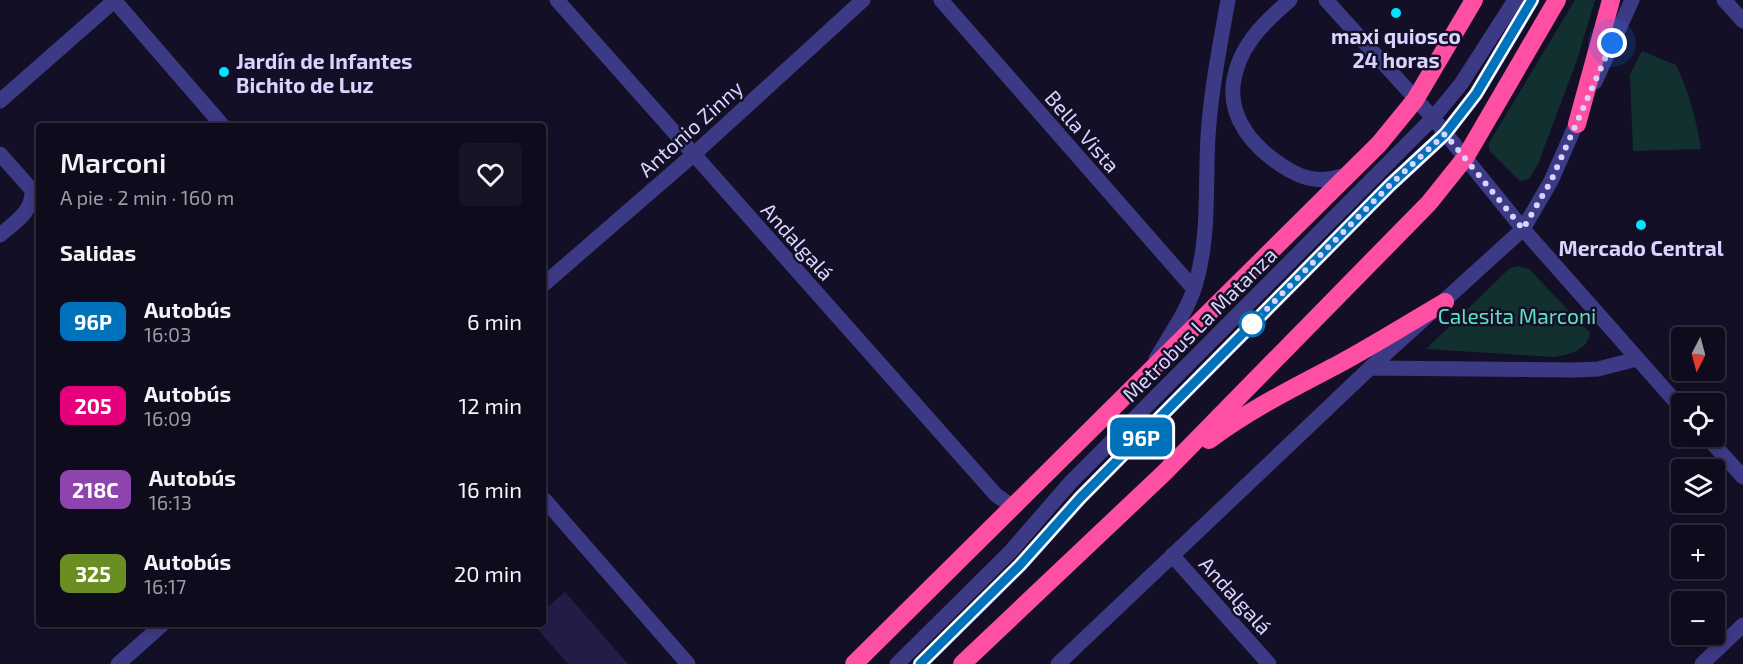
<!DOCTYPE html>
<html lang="es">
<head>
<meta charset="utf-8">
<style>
	:root { --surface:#0e0b1c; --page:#171425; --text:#f1f3f6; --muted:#9b9ba3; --line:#2e2b3b }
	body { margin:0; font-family:"Exo 2",sans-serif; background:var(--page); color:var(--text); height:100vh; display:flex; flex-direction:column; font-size:22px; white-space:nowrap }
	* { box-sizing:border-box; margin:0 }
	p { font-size:20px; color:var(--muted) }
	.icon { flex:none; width:33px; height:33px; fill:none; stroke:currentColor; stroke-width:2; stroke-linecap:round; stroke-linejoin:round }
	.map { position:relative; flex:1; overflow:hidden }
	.side { position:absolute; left:36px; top:123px; width:510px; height:504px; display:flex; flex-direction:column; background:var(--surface); border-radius:6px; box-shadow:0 3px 9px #0003,0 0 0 2px var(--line) }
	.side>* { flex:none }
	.badge { padding:0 12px; border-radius:9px; font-size:21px; line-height:39px }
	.needle { width:39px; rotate:186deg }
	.fabs { position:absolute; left:1671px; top:327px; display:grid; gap:12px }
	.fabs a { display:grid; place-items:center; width:54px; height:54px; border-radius:6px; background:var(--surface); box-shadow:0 3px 9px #0003,0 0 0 2px var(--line); font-size:30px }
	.you { position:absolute; width:30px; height:30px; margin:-15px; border:4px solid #fff; border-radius:50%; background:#1a73e8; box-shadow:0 0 0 9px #1a73e833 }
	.map>.badge { position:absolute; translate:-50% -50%; box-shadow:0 0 0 3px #fff }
	h2 { padding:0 24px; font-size:22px; line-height:54px }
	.round { display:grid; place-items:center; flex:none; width:63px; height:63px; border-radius:6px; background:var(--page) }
	.headline { display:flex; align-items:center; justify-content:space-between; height:102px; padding:0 24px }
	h1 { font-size:28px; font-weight:600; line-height:45px }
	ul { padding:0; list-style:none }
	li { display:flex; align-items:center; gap:18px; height:84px; padding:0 24px }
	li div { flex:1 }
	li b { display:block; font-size:22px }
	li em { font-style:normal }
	li .badge { min-width:66px; font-weight:700; text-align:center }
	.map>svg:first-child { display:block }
	.green { fill:#12302f }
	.building { fill:#241b47 }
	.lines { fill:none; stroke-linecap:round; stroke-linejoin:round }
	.minor { stroke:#3d3a85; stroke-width:15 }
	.highway { stroke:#ff4fa3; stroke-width:18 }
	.line-casing { stroke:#fff; stroke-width:14 }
	.line { stroke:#0072bc; stroke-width:9 }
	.walk { stroke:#d9d4ff; stroke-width:6; stroke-dasharray:0 10.8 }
	.poi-dot { fill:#00e5ff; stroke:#130f26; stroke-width:2 }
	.stop-dot { fill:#fff; stroke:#0072bc; stroke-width:3 }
	.labels { text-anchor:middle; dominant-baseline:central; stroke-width:5; stroke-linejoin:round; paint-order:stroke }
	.poi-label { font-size:21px; font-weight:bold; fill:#d9d4ff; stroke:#130f26 }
	.street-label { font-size:21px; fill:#d9d4ff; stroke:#130f26 }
	.park-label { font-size:21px; fill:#5fe0c0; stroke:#130f26 }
</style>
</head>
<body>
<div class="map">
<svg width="1743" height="664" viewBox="0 0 1743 664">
	<rect width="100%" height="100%" fill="#130f26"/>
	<!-- green -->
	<path class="green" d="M 1575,0 L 1595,0 L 1577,60 L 1538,164 L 1529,179 L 1520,181 L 1489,150 L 1489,143 Z
		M 1642,51 L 1676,65 C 1689,92 1696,119 1701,149 L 1633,151 L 1630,75 Z
		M 1518,266 L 1529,269 L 1590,333 C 1588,350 1569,355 1554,357 L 1426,349 L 1510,268 Z"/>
	<!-- building -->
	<path class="building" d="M 565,592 L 628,664 L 568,664 L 533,624 L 543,624 L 543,611 Z"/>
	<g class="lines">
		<!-- minor -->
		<path class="minor" d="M 114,0 L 223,126
			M 557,0 L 996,495 L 1012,506
			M 941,0 L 1194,289
			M 1290,0 C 1263,23 1237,48 1233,86 C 1230,120 1254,147 1281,165 C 1290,171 1303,178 1314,179 C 1327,181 1339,177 1350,174
			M 1326,0 L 1433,118 L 1523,229 L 1682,409
			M 1724,0 L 1743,21
			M 1595,82 L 1632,0
			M 0,101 L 115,0
			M 0,154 L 32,190 C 33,212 15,222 0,235
			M 543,285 L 693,155 L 863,0
			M 1156,359 C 1169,336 1187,312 1195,286 C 1210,237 1205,187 1208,136 C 1211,90 1220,45 1228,0
			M 1370,368 L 1574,370 L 1598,369 L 1637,359
			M 1706,436 L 1743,477
			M 543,498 L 688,664
			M 1172,555 L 1269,664
			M 118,664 L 163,624
			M 897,664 L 1011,551 L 1070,483 L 1433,118 L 1461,84 L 1515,0
			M 920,664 L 1020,565 L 1080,498 L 1390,185 L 1445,134 L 1476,94 L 1532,0
			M 1058,664 L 1370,368 L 1523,229 L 1551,181 L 1580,115
			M 1702,664 L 1743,625"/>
		<!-- highway -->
		<path class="highway" d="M 1577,124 L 1611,0
			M 1209,440 C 1249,410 1293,388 1337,365 C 1374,345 1409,323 1445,302
			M 854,664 L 1379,144 L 1415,100 L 1474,0
			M 962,664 L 1164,473 L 1429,203 L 1465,158 L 1557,0"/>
	</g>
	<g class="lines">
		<!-- line casing -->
		<g class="line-casing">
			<path id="line" d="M 920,664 L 1020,565 L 1080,498 L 1390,185 L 1445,134 L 1476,94 L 1532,0"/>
		</g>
		<!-- line -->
		<use href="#line" class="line"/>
		<!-- walk -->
		<path class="walk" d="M 1252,324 L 1390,185 L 1445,134 L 1523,229 L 1551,181 L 1612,43"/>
	</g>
	<!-- markers -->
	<g class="poi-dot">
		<circle cx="1396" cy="13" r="6"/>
		<circle cx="224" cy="72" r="6"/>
		<circle cx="1641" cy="225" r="6"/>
	</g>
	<circle class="stop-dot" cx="1252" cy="324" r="12"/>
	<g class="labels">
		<!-- poi labels -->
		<g class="poi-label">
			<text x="1396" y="35">maxi quiosco<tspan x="1396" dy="24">24 horas</tspan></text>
			<text x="236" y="60" text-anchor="start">Jardín de Infantes<tspan x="236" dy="24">Bichito de Luz</tspan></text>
			<text x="1641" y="247">Mercado Central</text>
		</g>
		<!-- street labels -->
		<g class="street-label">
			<text transform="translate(690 128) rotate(-42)">Antonio Zinny</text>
			<text transform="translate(1083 131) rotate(49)">Bella Vista</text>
			<text transform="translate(798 241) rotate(48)">Andalgalá</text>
			<text transform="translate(1199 324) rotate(-45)">Metrobus La Matanza</text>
			<text transform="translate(1236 595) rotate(48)">Andalgalá</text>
		</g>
		<!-- park labels -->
		<g class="park-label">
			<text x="1517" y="315">Calesita Marconi</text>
		</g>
	</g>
</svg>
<div class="fabs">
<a><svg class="needle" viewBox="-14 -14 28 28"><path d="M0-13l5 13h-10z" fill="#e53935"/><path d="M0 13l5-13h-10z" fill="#9b9ba3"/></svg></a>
<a><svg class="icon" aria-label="locate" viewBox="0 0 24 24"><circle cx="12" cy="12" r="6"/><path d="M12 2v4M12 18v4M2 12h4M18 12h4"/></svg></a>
<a><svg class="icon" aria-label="layers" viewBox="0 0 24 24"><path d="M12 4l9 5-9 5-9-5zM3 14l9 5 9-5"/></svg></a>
<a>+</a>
<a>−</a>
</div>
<div class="you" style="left:1612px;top:43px"></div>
<b class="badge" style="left:1141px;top:437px;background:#0072bc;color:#fff">96P</b>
<section class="side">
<div class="headline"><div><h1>Marconi</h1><p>A pie · 2 min · 160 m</p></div><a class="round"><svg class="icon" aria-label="heart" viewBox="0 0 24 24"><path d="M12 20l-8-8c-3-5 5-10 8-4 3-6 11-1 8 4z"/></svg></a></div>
<h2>Salidas</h2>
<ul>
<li><span class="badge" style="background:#0072bc;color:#fff">96P</span><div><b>Autobús</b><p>16:03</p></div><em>6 min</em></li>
<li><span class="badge" style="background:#e6007e;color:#fff">205</span><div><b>Autobús</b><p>16:09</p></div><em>12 min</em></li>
<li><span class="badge" style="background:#8e44ad;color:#fff">218C</span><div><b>Autobús</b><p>16:13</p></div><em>16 min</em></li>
<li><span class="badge" style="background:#6b8e23;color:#fff">325</span><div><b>Autobús</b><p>16:17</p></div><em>20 min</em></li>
</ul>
</section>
</div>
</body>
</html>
